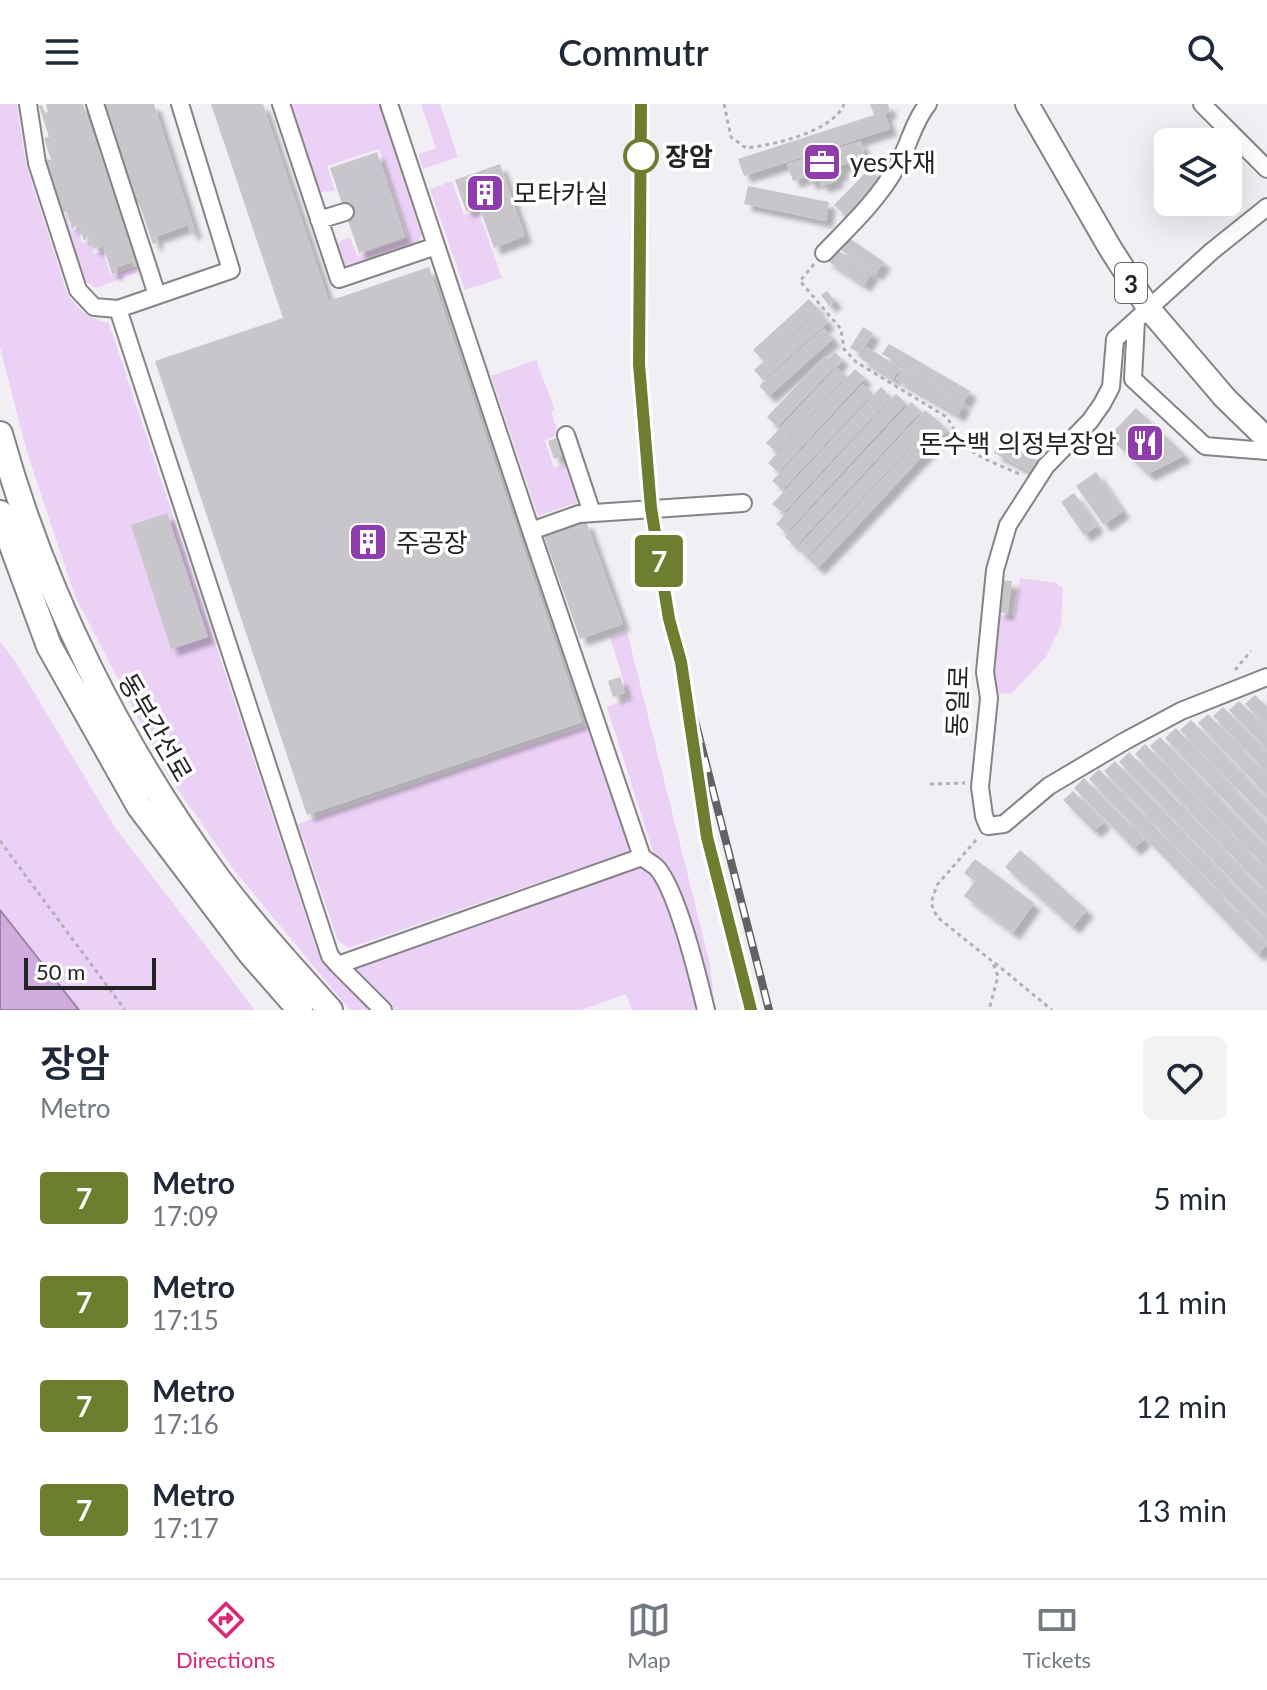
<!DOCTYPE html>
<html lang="en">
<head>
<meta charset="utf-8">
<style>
	:root { --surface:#fff; --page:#f2f2f3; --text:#1f2937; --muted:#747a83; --line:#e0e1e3; --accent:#db2777 }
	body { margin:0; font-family:Lato,"Noto Sans KR",sans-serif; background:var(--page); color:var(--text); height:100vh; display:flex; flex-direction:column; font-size:30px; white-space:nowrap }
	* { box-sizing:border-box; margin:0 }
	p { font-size:26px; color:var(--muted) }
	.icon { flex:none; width:44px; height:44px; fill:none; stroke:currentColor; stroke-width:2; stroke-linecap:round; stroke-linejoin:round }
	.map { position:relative; height:906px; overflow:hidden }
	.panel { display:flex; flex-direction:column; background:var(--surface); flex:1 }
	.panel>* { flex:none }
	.badge { padding:0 16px; border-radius:6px; font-size:28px; line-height:52px }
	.tools { position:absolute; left:1154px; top:24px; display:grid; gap:16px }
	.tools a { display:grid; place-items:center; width:88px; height:88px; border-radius:12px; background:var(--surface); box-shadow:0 8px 32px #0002; font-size:40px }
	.scale { position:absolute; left:24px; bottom:20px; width:132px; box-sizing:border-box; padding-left:8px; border:4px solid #242325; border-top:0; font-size:22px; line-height:28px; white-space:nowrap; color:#242325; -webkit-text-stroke:6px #fff; paint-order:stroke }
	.map>.badge { position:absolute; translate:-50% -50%; box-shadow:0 0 0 4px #fff }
	.round { display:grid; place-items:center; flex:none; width:84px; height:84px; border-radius:12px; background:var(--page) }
	.head { display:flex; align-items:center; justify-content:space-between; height:136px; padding:0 40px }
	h1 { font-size:38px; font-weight:600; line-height:60px }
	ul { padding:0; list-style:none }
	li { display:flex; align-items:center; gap:24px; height:104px; padding:0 40px }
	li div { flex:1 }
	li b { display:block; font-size:30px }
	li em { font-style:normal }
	li .badge { min-width:88px; font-weight:700; text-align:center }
	header { display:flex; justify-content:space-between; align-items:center; height:104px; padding:0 40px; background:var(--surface); font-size:36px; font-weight:600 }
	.dock { display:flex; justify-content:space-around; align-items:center; height:112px; border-top:2px solid var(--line); background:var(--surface); font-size:22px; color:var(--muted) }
	.dock a { display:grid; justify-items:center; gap:4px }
	.dock .current { color:var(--accent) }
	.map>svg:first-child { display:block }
	.green { fill:#ecd1f7 }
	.water { fill:#d0acde; stroke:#9c83a6; stroke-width:2 }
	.building { fill:#c9c6cb; filter:url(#shadow) }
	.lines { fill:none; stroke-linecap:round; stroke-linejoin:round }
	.minor-casing { stroke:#868387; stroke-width:20 }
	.major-casing { stroke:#868387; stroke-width:26 }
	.highway-casing { stroke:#868387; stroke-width:28 }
	.path { stroke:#b3b0b4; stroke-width:3; stroke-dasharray:4 4; stroke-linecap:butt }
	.minor { stroke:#fff; stroke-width:16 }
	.major { stroke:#fff; stroke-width:22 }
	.highway { stroke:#fff; stroke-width:24 }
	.rail-casing { stroke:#636265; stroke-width:8 }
	.rail { stroke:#fff; stroke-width:5; stroke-dasharray:15; stroke-linecap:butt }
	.line-casing { stroke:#fff; stroke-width:18 }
	.line { stroke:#6e7e31; stroke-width:12 }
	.stop-dot { fill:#fff; stroke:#6e7e31; stroke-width:4 }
	.labels { text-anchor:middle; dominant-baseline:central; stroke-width:7; stroke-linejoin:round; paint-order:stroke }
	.shield { fill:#fff; stroke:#666566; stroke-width:2 }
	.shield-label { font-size:24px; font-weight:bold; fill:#242325 }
	.stop-label { font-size:26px; font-weight:bold; fill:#242325; stroke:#fff; text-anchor:start }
	.poi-label { font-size:26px; fill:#242325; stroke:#fff; text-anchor:start }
	.street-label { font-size:26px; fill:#242325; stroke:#fff }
</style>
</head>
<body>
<header><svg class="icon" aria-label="menu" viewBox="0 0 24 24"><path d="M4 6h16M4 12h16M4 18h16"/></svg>Commutr<svg class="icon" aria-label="search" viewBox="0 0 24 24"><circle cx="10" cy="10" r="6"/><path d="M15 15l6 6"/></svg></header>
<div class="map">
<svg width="1267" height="906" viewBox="0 0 1267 906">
	<defs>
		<filter id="shadow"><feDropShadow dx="7" dy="7" stdDeviation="2" flood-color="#0004"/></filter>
	</defs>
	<rect width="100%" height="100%" fill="#f2eff4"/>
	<!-- green -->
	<path class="green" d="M 0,0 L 17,0 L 26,60 L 67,189 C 80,208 87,213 109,219 L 317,846 L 376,906 L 350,906 L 234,766 L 167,670 L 75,492 L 27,348 L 0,243 Z
		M 289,0 L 379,0 L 422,131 L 417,140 L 348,163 L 341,160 L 336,144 L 340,137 L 350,133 L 357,152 L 409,134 L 379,45 L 327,62 L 335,87 L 321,88 L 316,83 Z
		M 421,0 L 440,0 L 458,53 L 423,65 L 418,50 L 436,44 Z
		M 452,77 L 464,111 L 478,106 L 502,174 L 465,186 L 430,85 Z
		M 67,113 L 71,126 L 78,125 L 82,139 L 89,137 L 94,150 L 103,148 L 111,171 L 137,163 L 136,169 L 96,184 L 85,177 L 64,114 Z
		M 536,256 L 555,306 L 551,308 L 559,330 L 545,336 L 554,364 L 569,359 L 582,397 L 538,412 L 491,272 Z
		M 1020,474 L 1056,479 L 1063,484 L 1061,521 L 1046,553 L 1011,590 L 996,589 L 993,567 L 999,511 L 1014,512 Z
		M 627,528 L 710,860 L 715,906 L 710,906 L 671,776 L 654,751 L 607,603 L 629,595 L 610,533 Z
		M 0,537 L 17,560 L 116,725 L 255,906 L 0,906 Z
		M 590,621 L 630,740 L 627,748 L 349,844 L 338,837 L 298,720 Z
		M 642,757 L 663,780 L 702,906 L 632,906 L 626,890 L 581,906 L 389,906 L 347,862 Z"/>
	<!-- water -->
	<path class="water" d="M 0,806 L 79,906 L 0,906 Z"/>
	<!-- building -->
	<path class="building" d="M 46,0 L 83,0 L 94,33 L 113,26 L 105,0 L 154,0 L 195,127 L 190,129 L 188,121 L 155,133 L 157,139 L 153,140 L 136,91 L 116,98 L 137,162 L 134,163 L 132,158 L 115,164 L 116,169 L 112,170 L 103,142 L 93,145 L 89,131 L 84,137 L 78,119 L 72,125 L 67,107 L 62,109 L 45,55 L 51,56 L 44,34 L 49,33 L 39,2 L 42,1 L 45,9 L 48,8 Z
		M 211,0 L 263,0 L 329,197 L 429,163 L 582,618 L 307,711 L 155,257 L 283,214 Z
		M 870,0 L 888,0 L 890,7 L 885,9 L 890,25 L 744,72 L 738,55 L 874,11 Z
		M 861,37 L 865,53 L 840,62 L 842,69 L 835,71 L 837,77 L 821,82 L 819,76 L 810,79 L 807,72 L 793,77 L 787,60 Z
		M 377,48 L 405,133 L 359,149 L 330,64 Z
		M 500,60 L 525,132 L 494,144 L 479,102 L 466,107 L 455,76 Z
		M 869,65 L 881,75 L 846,112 L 834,101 Z
		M 748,82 L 829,98 L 826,117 L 744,100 Z
		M 846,132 L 884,158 L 876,170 L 838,144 Z
		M 834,144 L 872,169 L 864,181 L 826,156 Z
		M 827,187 L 835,197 L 829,202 L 821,191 Z
		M 809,195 L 819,206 L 763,256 L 753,246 Z
		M 819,208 L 828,218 L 763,276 L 754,266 Z
		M 863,223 L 873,229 L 860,250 L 850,244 Z
		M 824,224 L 833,235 L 769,292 L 759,282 Z
		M 889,240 L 970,287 L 964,298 L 882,250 Z
		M 867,243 L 900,264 L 893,275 L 860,254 Z
		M 835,248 L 842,255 L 777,323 L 767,313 L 825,252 L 828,255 Z
		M 837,263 L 846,272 L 776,348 L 766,339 Z
		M 903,264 L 964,300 L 958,311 L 896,275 Z
		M 855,265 L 865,274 L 778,368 L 768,359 Z
		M 863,280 L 873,289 L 782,386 L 772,377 Z
		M 881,283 L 891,293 L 783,409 L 772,400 Z
		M 896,290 L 906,299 L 786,429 L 776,420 Z
		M 911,298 L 921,307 L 795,443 L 785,433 Z
		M 1136,304 L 1185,351 L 1148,370 L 1116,340 L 1119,337 L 1111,330 Z
		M 925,306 L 936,315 L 807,453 L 797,444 Z
		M 937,316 L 947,326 L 818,464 L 808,455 Z
		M 562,332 L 568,350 L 554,355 L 548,337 Z
		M 1000,337 L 1039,357 L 1033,369 L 994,349 Z
		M 1096,368 L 1123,407 L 1104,421 L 1076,382 Z
		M 1074,389 L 1097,422 L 1084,431 L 1061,398 Z
		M 167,409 L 208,533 L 171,545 L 131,421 Z
		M 586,417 L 623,520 L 580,535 L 544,432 Z
		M 1002,476 L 1012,477 L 1007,509 L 998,508 Z
		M 620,573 L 625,589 L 613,593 L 608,577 Z
		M 1255,591 L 1267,603 L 1267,623 L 1245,600 Z
		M 1239,597 L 1267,625 L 1267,645 L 1229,606 Z
		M 1223,603 L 1267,648 L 1267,668 L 1213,612 Z
		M 1208,610 L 1267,671 L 1267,691 L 1198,619 Z
		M 1191,616 L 1267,695 L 1267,715 L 1180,626 Z
		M 1176,624 L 1267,720 L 1267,740 L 1165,634 Z
		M 1160,633 L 1267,744 L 1267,765 L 1150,642 Z
		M 1145,640 L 1267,767 L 1267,788 L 1135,650 Z
		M 1129,648 L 1267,791 L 1267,812 L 1119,658 Z
		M 1115,657 L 1267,816 L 1267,837 L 1104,667 Z
		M 1099,665 L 1267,840 L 1258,851 L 1089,675 Z
		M 1084,674 L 1144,735 L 1134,745 L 1074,684 Z
		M 1073,687 L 1104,718 L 1094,727 L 1063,696 Z
		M 1020,746 L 1087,806 L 1073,823 L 1005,763 Z
		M 975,755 L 1034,799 L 1013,829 L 964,792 L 975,777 L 964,769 Z"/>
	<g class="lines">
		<!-- minor casing -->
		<g class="minor-casing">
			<path id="minor" d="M 28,0 L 37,59 L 78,186 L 94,203 L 118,205
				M 95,0 L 157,191
				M 180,0 L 231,166 L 118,205 L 330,852 L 338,861 L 642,753 L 531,427 L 579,410 L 743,399
				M 281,0 L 339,175 L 436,142
				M 389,0 L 531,427
				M 1202,0 L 1267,65
				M 1267,103 L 1212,147 L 1115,235 L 1111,283 L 1102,300 L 1090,317 L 1046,362 L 1008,421 L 995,466 L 985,568 L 989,594 L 980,683 L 984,712 L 988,722 L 1004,720 L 1049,682 L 1125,637 L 1181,607 L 1267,573
				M 319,116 L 345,108
				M 824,149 C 850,122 879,95 897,62 C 909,42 913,18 928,0
				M 1136,217 L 1133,275 L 1205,342 L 1267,347
				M 566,331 L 592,409
				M 642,753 C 647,757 653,760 657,764 C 678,788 698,873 706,906
				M 338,861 L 383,906"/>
		</g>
		<!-- major casing -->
		<g class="major-casing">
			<path id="major" d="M 1027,0 L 1110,144 L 1149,205 L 1225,294 L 1267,335"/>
		</g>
		<!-- highway casing -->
		<g class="highway-casing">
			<path id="highway" d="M 0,330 C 44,489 121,644 219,776 C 253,821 292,864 330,906
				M 0,409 L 49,542 L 139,702 L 250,849 L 300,906"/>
		</g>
		<!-- path -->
		<path class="path" d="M 724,0 L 731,33 L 746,44 C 773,41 833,28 844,0
			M 814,160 L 800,177 L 841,225 L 844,245 L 856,258 L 945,312 C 954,321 955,332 963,340 C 977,354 1003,362 1021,371
			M 1235,566 L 1251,547
			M 930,680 L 965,679
			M 976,736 L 937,781 L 931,799 L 937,813 L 992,857 L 998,872 L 989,906
			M 0,737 L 125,906
			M 995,859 L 1052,906"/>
		<!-- minor -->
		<use href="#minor" class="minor"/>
		<!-- major -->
		<use href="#major" class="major"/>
		<!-- highway -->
		<use href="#highway" class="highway"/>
		<!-- rail casing -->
		<g class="rail-casing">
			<path id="rail" d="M 641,0 L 639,260 L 651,404 L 669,515 L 769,906
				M 697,665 L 707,733 L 751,906"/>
		</g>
		<!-- rail -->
		<use href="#rail" class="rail"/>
	</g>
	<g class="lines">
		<!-- line casing -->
		<g class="line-casing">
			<path id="line" d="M 641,0 L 639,260 L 651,404 L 669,515 L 681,558 L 707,733 L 751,906"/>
		</g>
		<!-- line -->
		<use href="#line" class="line"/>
	</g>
	<!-- icons -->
	<defs>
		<g id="office-square" transform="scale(2)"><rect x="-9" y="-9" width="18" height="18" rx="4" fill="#8f3dac" stroke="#fff"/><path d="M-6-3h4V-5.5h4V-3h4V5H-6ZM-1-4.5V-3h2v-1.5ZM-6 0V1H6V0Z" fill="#fff"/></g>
		<g id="building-square" transform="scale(2)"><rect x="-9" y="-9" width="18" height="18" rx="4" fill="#8f3dac" stroke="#fff"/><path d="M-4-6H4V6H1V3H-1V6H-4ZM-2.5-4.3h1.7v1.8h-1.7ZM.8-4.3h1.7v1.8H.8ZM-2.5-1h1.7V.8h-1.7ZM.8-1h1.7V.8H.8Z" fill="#fff"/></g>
		<g id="restaurant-square" transform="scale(2)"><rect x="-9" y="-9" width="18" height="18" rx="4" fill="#8f3dac" stroke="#fff"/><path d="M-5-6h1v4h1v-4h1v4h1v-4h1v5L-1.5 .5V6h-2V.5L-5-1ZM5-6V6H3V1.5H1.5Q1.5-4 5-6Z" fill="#fff"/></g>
	</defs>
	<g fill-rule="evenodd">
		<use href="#office-square" x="822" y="58"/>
		<use href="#building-square" x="485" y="89"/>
		<use href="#restaurant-square" x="1145" y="339"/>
		<use href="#building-square" x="368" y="438"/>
	</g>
	<!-- markers -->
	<circle class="stop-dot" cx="641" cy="52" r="16"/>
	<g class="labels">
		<!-- shield labels -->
		<rect class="shield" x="1115" y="159" width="32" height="40" rx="6"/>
		<g class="shield-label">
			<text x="1131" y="179">3</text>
		</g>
		<!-- stop labels -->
		<g class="stop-label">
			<text x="665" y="52">장암</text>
		</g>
		<!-- poi labels -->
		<g class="poi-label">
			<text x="850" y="58">yes자재</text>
			<text x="513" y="89">모타카실</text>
			<text x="1117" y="339" text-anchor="end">돈수백 의정부장암</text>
			<text x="396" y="438">주공장</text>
		</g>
		<!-- street labels -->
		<g class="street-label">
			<text transform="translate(957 597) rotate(-88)">동일로</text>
			<text transform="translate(156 623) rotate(60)">동부간선로</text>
		</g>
	</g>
</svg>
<div class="tools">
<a><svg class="icon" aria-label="layers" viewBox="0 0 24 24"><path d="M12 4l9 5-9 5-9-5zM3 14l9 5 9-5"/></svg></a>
</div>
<div class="scale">50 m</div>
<b class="badge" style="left:659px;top:457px;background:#6e7e31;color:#fff">7</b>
</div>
<section class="panel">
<div class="head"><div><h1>장암</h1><p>Metro</p></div><a class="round"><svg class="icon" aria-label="heart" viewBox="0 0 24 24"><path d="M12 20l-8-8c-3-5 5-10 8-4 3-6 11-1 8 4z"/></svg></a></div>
<ul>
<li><span class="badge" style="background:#6e7e31;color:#fff">7</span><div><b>Metro</b><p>17:09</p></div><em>5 min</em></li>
<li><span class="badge" style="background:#6e7e31;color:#fff">7</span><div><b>Metro</b><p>17:15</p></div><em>11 min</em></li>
<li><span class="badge" style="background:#6e7e31;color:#fff">7</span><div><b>Metro</b><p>17:16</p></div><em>12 min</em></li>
<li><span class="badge" style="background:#6e7e31;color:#fff">7</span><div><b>Metro</b><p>17:17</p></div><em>13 min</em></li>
</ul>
</section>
<nav class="dock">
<a class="current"><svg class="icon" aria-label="directions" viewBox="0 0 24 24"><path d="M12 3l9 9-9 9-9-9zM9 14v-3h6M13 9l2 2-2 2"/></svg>Directions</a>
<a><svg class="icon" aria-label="map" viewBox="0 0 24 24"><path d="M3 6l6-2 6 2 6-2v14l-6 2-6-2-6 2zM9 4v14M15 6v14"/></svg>Map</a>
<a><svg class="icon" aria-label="tickets" viewBox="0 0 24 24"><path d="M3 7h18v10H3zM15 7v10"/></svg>Tickets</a>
</nav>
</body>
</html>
